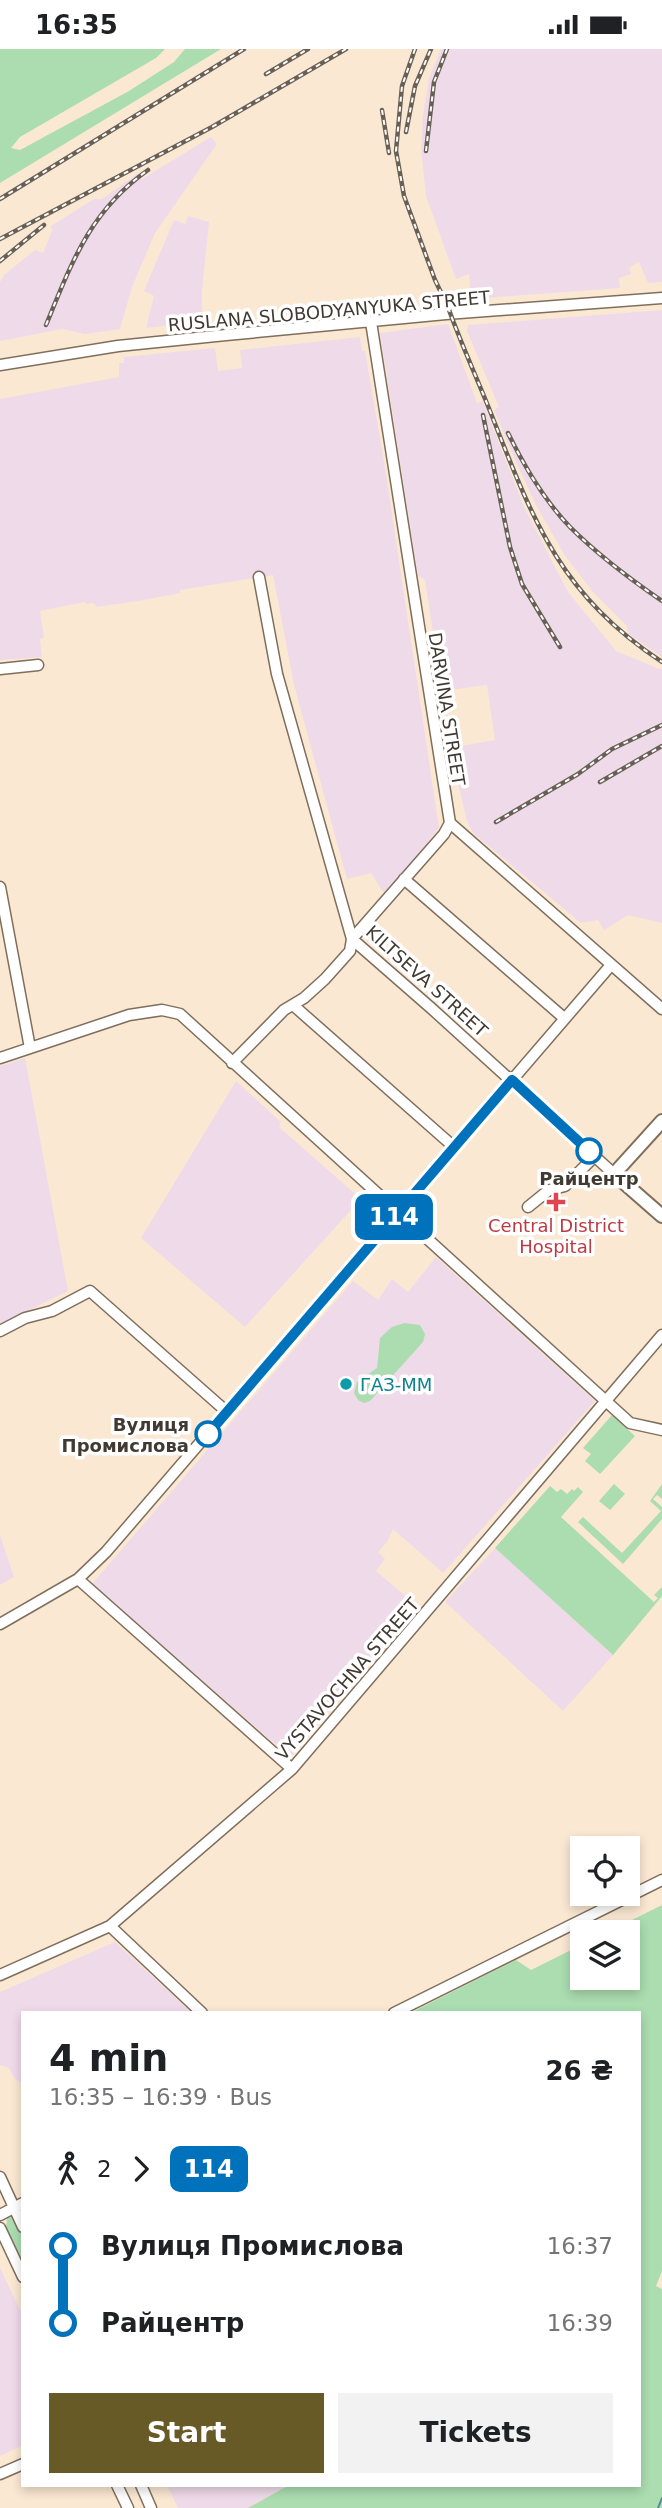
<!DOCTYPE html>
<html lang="en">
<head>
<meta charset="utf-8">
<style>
	:root { --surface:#fff; --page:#f2f2f2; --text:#202124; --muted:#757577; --accent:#685a27 }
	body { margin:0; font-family:"DejaVu Sans",sans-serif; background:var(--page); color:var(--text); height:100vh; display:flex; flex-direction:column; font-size:26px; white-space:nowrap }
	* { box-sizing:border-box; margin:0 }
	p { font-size:23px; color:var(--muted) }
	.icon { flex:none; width:38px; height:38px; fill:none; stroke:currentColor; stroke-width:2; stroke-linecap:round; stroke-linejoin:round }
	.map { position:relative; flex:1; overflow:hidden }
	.sheet { position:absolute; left:21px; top:1962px; width:620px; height:476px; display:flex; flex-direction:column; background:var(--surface); border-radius:0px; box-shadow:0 4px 10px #0003 }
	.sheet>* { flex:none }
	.badge { padding:0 14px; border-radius:10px; font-size:24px; line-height:46px }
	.buttons { position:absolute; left:570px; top:1787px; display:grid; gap:14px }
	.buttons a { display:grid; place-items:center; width:70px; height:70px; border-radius:0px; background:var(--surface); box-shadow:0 4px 10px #0003; font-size:35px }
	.map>.badge { position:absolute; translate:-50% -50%; box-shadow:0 0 0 4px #fff }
	.legs { display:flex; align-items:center; gap:10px; height:77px; padding:0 28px; font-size:23px }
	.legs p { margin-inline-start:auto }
	.summary { display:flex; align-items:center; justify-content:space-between; height:119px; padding:0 28px }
	h1 { font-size:38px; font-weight:700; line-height:52px }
	.button { display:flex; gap:14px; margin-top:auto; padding:14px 28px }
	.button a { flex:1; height:80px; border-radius:0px; background:var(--accent); color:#fff; font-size:28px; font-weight:700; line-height:80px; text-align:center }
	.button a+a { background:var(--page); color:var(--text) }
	ul { padding:0 28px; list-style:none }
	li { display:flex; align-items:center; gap:24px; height:77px; font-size:26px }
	li i { display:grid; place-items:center; width:10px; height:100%; margin:0 9px; background:currentColor }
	li i::after { content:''; width:18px; height:18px; margin:-9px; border:5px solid; border-radius:50%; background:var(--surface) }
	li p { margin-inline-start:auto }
	li:first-child i { background:linear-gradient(#0000 50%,currentColor 0) }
	li:last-child i { background:linear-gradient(currentColor 50%,#0000 0) }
	.status { display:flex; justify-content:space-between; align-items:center; height:49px; padding:0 35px; background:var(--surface); direction:ltr }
	.status svg { height:19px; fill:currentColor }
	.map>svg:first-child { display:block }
	.industrial { fill:#efdae9 }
	.green { fill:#abddb0 }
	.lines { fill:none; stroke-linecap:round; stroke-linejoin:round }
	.stream { stroke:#508c99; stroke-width:2 }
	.minor-casing { stroke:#7f6e5c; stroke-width:13 }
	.major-casing { stroke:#7f6e5c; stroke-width:16 }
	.minor { stroke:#fff; stroke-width:10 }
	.major { stroke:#fff; stroke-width:12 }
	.rail-casing { stroke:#696055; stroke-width:4.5 }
	.rail { stroke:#fff; stroke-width:2; stroke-dasharray:5; stroke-linecap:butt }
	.line-1-casing { stroke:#fff; stroke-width:16 }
	.line-1 { stroke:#0072bc; stroke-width:10 }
	.stop-1-dot { fill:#fff; stroke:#0072bc; stroke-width:3.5 }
	.health-dot { fill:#e0444e; stroke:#fff; stroke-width:2.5 }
	.culture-dot { fill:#0f9aa8; stroke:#fff; stroke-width:2.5 }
	.labels { text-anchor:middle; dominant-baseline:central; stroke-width:7; stroke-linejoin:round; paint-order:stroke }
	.street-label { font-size:18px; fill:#413a32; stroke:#fff }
	.stop-label { font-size:18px; font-weight:bold; fill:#413a32; stroke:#fff }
	.health-label { font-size:18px; fill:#be3a42; stroke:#fff }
	.culture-label { font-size:18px; fill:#0d838f; stroke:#fff; text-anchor:start }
</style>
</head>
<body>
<div class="status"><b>16:35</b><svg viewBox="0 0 49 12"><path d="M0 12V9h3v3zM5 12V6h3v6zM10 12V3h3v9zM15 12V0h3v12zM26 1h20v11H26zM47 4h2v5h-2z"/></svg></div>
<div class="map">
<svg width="662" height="2459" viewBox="0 0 662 2459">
	<rect width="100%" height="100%" fill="#fbe8d3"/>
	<!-- industrial -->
	<path class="industrial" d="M 441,0 L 662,0 L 662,233 L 648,234 L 639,213 L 629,219 L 631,225 L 619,229 L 620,239 L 471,250 L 469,225 L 456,230 L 426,147 L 421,101 L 423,66 L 429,29 Z
		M 211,88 L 217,95 L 155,184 L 132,238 L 120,280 L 85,285 L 62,280 L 0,292 L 0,233 L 4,226 L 35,201 L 43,204 L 52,182 L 51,177 L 94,150 L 102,150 L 138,124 L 142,130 Z
		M 188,167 L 209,173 L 202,242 L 202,273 L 146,279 L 154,247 L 144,242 L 174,171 L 185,175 Z
		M 662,261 L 662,608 L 629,585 L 626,576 L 592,542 L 564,505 L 536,456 L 515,411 L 494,361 L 499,358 L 467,282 L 468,276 Z
		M 448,275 L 477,354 L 483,353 L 524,458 L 568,543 L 616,602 L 662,621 L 662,874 L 628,866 L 604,881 L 598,871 L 581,874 L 473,784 L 467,772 L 453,712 L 463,710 L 461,697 L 495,691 L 487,636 L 442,642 L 425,531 L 418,526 L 380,284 Z
		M 360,288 L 362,302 L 365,302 L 386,425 L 439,779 L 385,846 L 371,824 L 347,830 L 294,636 L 273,526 L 180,541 L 180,544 L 138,552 L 97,558 L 93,554 L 86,555 L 85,553 L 40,562 L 44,589 L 40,590 L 42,608 L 0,611 L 0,350 L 119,328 L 119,314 L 124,314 L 124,308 L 215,299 L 218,322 L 242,319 L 240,301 Z
		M 25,1009 L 68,1242 L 0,1275 L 0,1017 Z
		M 236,1032 L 281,1073 L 279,1078 L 361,1150 L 245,1278 L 141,1189 Z
		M 436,1208 L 595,1352 L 443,1524 L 393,1480 L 387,1493 L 378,1503 L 385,1510 L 376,1522 L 417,1557 L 290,1708 L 92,1535 L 353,1232 L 378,1251 L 392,1230 L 408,1243 Z
		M 0,1486 L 14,1528 L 0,1536 Z
		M 495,1499 L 613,1606 L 563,1662 L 445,1553 Z
		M 115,1893 L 191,1963 L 23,1964 L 23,2035 L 15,2030 L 9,2019 L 0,2016 L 0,1943 Z
		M 0,2219 L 23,2267 L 23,2396 L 0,2407 Z
		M 167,2436 L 289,2436 L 248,2459 L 178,2459 Z"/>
	<!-- green -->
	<path class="green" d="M 0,0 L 165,0 L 156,9 L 20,88 L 11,99 L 20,101 L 129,42 L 174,13 L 185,0 L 221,0 L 0,134 Z
		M 404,1274 L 420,1276 L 425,1285 L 423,1293 L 370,1352 L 364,1354 L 358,1351 L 354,1344 L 357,1333 L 377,1319 L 380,1289 L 392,1278 Z
		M 612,1366 L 635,1387 L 600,1425 L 585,1412 L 591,1405 L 583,1399 Z
		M 614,1435 L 625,1445 L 610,1461 L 599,1452 Z
		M 662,1435 L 662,1450 L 657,1446 L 653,1450 L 662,1458 L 662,1470 L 623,1515 L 578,1473 L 583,1468 L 622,1504 L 661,1462 L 650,1452 Z
		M 550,1437 L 557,1443 L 561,1440 L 567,1445 L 572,1440 L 574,1442 L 578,1438 L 583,1443 L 561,1468 L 654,1553 L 658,1549 L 654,1546 L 662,1538 L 662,1547 L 613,1606 L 495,1499 Z
		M 662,1856 L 662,2222 L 656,2237 L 662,2240 L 662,2459 L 248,2459 L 289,2436 L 639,2436 L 639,1964 L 412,1963 L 516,1911 L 531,1921 L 583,1895 L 583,1928 L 628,1928 L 628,1883 L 608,1883 Z
		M 12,2166 L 23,2188 L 23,2214 L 6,2181 L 7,2169 Z"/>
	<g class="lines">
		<!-- stream -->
		<path class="stream" d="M 658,2459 L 662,2449"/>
		<!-- minor casing -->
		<g class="minor-casing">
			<path id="minor" d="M 371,273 L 450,774 L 662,960
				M 0,316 L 118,297 L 226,286 L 446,265 L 662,249
				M 259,528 L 277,625 L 352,890 L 431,959 L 614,1125
				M 0,620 L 38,616
				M 404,830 L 564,969
				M 0,838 L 30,999
				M 293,956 L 454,1098
				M 0,1009 L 129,966 L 162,961 L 180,965 L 630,1374 L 662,1381
				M 232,1014 L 284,961 L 304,949 L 325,930 L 350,902 L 352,890 L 444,785 L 450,774
				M 528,1158 L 549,1141 L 565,1137 L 595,1107
				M 0,1282 L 25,1269 L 52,1262 L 90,1242 L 227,1363
				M 78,1530 L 292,1720
				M 0,1575 L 78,1530 L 106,1503 L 611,916
				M 110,1877 L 202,1964
				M 0,1926 L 110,1877 L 292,1720 L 662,1286
				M 394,1964 L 662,1831
				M 0,2128 L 23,2178
				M 0,2166 L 23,2154
				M 0,2179 L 23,2228
				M 0,2425 L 23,2415
				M 117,2436 L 128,2459
				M 141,2436 L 151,2459"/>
		</g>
		<!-- major casing -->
		<g class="major-casing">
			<path id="major" d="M 662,1072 L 614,1125 L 662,1167"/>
		</g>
		<!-- minor -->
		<use href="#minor" class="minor"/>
		<!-- major -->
		<use href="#major" class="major"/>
		<!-- rail casing -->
		<g class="rail-casing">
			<path id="rail" d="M 415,0 L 402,37 L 396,102 L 404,147 L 435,231 L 448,258 C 461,295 478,331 492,367 C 534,474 561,546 662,613
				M 266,25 L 308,0
				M 382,61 L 389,104
				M 406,83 L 415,37 L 431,0
				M 426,102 L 434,33 L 447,0
				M 0,150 L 244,0
				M 0,190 L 212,78 L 346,0
				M 0,212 L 44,176
				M 46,276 C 72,213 90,162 148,121
				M 483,366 L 510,498 L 522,535 L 560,598
				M 508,384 C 524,417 544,451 570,478 C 597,505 630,530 662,552
				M 600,733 L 662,697
				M 496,773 L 578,725 L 612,700 L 662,676"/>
		</g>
		<!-- rail -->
		<use href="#rail" class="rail"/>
	</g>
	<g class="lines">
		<!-- line-1 casing -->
		<g class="line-1-casing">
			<path id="line-1" d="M 208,1385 L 512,1031 L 589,1102"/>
		</g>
		<!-- line-1 -->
		<use href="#line-1" class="line-1"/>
	</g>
	<!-- markers -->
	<g class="stop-1-dot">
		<circle cx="589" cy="1102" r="12"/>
		<circle cx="208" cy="1385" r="12"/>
	</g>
	<path class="health-dot" d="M552.5 1142.5h7v7h7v7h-7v7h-7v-7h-7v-7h7z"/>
	<circle class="culture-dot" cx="346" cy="1335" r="7"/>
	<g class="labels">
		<!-- street labels -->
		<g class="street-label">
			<text transform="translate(329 262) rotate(-5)">RUSLANA SLOBODYANYUKA STREET</text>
			<text transform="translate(447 660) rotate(81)">DARVINA STREET</text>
			<text transform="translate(427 932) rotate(42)">KILTSEVA STREET</text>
			<text transform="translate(347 1630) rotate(-49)">VYSTAVOCHNA STREET</text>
		</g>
		<!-- stop labels -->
		<g class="stop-label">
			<text x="589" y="1129">Райцентр</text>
			<text x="189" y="1375" text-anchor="end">Вулиця<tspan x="189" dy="21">Промислова</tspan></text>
		</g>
		<!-- health labels -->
		<g class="health-label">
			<text x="556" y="1176">Central District<tspan x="556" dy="21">Hospital</tspan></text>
		</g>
		<!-- culture labels -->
		<g class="culture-label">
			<text x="360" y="1335">ГАЗ-ММ</text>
		</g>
	</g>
</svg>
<div class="buttons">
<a><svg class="icon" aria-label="locate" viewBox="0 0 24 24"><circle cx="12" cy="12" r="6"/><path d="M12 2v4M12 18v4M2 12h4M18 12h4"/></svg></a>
<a><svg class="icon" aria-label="layers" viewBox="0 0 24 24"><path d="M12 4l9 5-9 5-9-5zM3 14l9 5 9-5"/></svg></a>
</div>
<b class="badge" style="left:394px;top:1168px;background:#0072bc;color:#fff">114</b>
<section class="sheet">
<div class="summary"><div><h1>4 min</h1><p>16:35 – 16:39 · Bus</p></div><b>26 ₴</b></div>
<div class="legs"><svg class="icon" aria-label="walk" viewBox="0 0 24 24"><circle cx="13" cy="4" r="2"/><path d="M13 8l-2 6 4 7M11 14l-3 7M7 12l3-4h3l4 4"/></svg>2<svg class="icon" aria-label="forward" viewBox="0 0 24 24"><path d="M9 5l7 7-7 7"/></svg><b class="badge" style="background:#0072bc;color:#fff">114</b></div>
<ul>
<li><i style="color:#0072bc"></i><b>Вулиця Промислова</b><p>16:37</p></li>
<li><i style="color:#0072bc"></i><b>Райцентр</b><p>16:39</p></li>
</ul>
<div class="button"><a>Start</a><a>Tickets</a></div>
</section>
</div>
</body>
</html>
